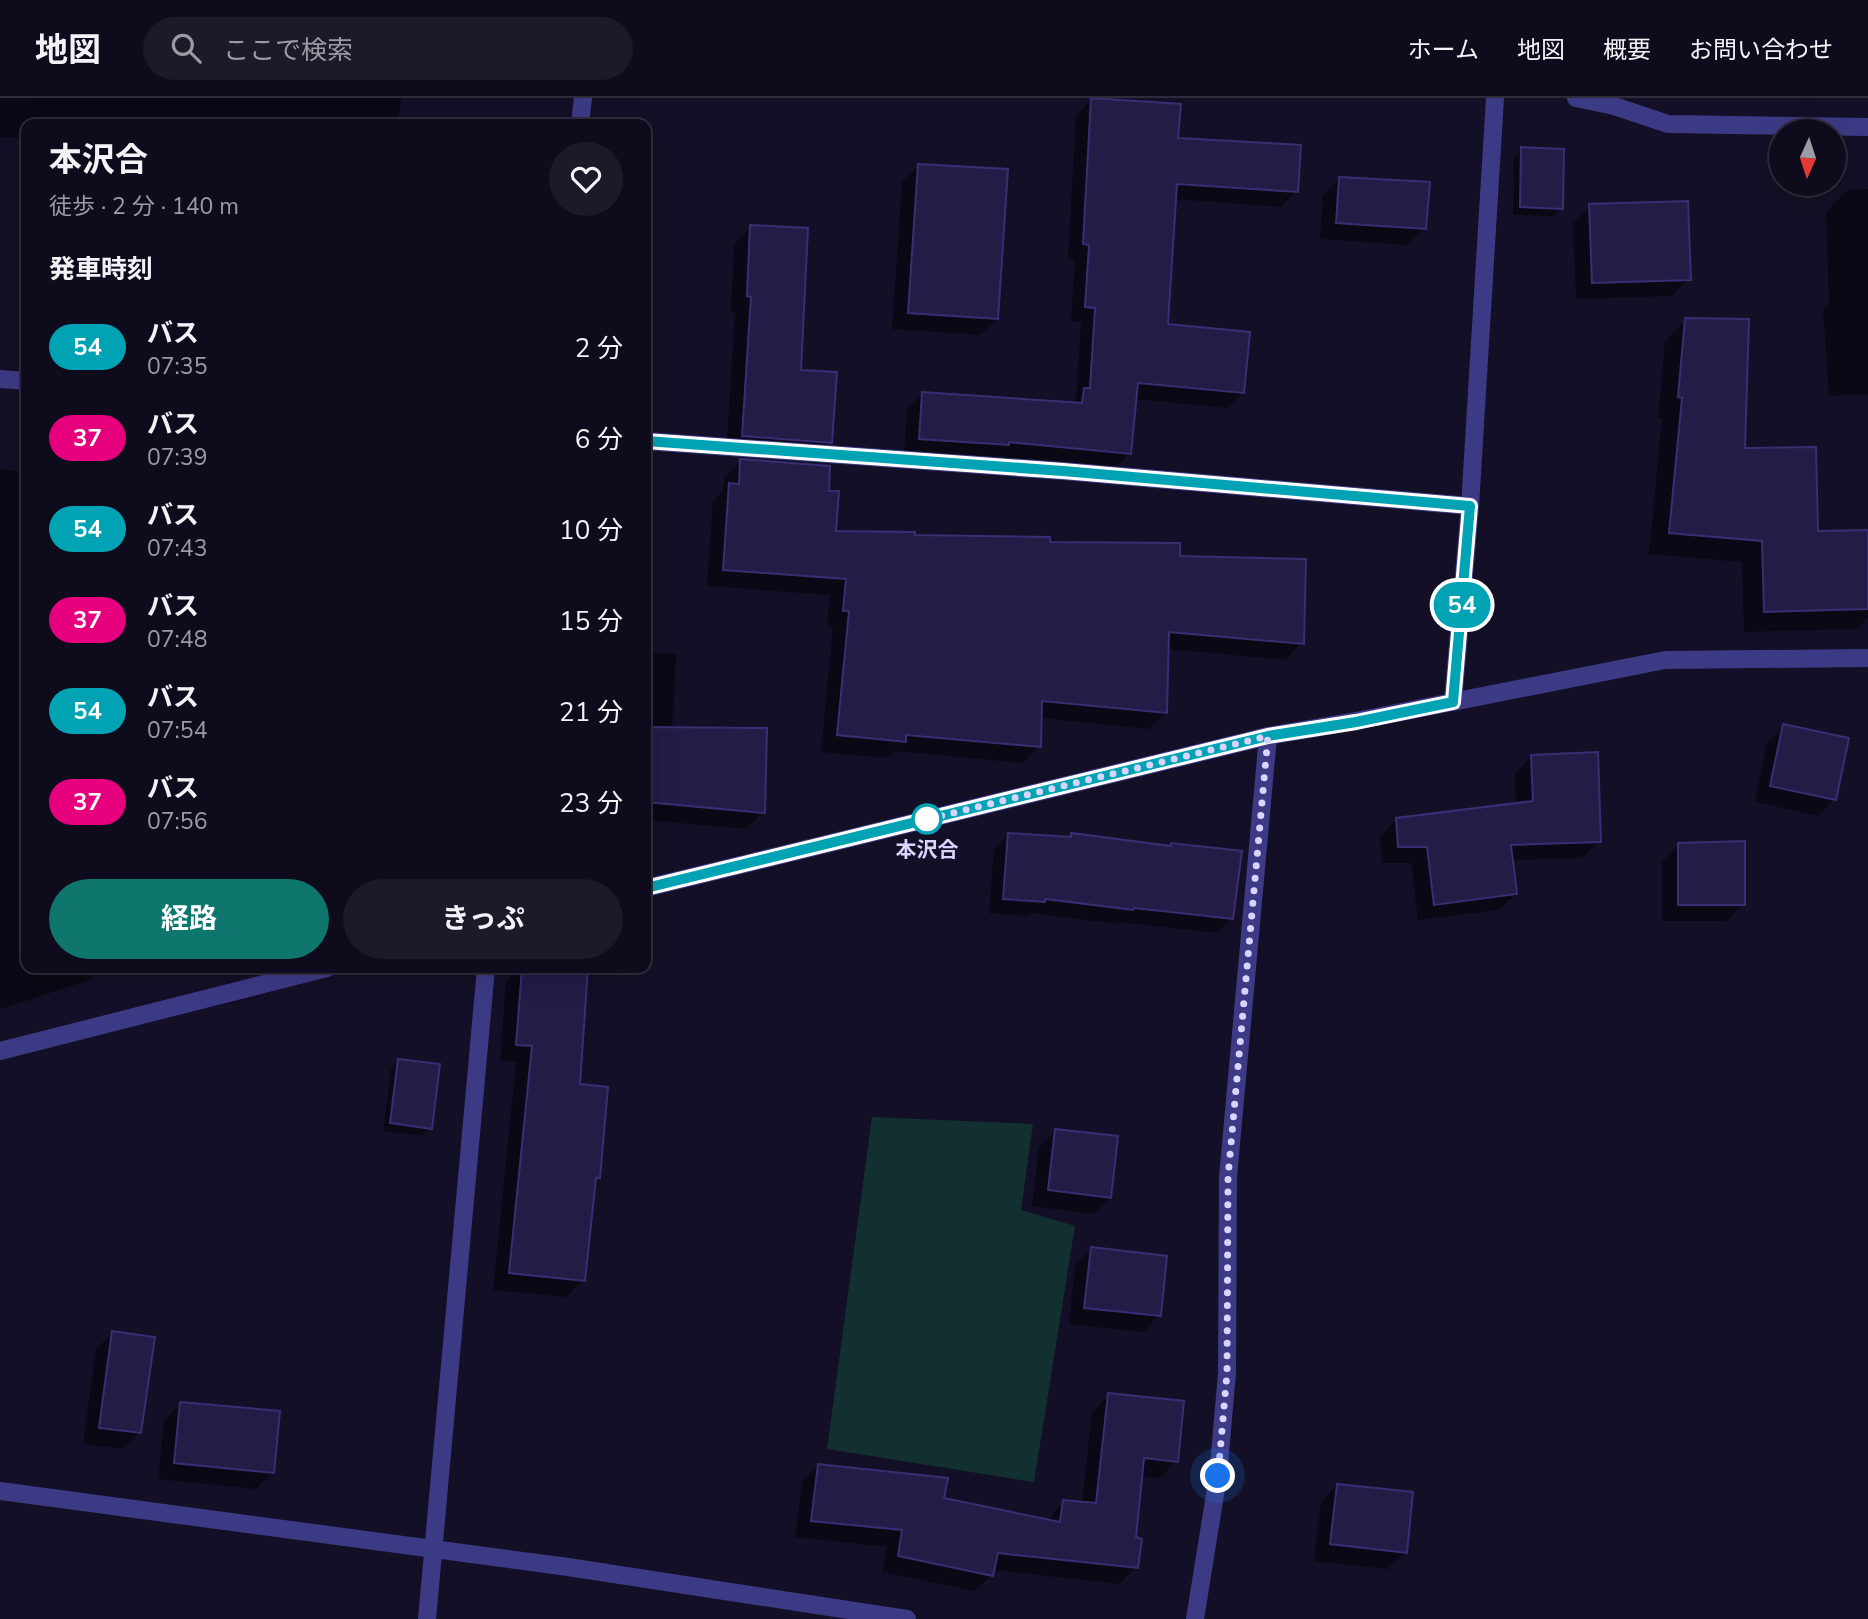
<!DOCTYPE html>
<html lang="ja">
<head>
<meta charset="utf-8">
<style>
	:root { --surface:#0e0b1c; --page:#1c1929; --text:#f1f3f6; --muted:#9b9ba3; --line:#2e2b3b; --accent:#0f766e }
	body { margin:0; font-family:"Nunito Sans","Noto Sans JP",sans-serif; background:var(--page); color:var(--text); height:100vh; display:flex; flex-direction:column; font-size:26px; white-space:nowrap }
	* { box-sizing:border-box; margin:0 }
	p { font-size:23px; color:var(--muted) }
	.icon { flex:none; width:38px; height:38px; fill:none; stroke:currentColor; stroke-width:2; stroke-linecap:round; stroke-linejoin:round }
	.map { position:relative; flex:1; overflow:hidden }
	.details { position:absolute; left:21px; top:21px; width:630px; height:854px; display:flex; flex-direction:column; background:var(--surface); border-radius:14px; box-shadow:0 7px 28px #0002,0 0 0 2px var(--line) }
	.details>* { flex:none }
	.badge { padding:0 14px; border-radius:23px; font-size:24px; line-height:46px }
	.needle { width:46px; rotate:183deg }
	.buttons { position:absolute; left:1769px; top:21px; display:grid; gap:14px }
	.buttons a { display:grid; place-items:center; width:77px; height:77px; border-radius:50%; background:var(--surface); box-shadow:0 7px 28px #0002,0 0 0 2px var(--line); font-size:35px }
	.you { position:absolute; width:35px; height:35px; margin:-18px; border:5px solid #fff; border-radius:50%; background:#1a73e8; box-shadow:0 0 0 10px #1a73e833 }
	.map>.badge { position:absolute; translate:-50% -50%; box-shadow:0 0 0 4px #fff }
	h2 { padding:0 28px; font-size:26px; line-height:63px }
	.round { display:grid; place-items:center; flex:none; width:74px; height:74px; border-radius:37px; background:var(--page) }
	.summary { display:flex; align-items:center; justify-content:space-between; height:119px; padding:0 28px }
	h1 { font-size:33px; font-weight:700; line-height:52px }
	.primary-button { display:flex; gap:14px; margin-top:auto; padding:14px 28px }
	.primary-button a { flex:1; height:80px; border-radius:42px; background:var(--accent); color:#fff; font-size:28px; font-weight:700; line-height:80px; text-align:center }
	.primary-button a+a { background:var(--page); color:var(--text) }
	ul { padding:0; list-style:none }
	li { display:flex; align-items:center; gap:21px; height:91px; padding:0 28px }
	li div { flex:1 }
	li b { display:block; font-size:26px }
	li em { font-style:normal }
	li .badge { min-width:77px; font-weight:700; text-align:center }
	header { display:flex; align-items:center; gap:42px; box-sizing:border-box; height:98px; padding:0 35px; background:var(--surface); border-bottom:2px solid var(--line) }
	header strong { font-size:33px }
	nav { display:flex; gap:38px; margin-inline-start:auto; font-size:24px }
	.search { width:490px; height:63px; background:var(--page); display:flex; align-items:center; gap:18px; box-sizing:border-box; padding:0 24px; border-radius:38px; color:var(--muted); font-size:26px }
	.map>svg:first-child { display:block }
	.green { fill:#12302f }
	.shadow { fill:#0007 }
	.building { fill:#241b47; stroke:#3b2d73; stroke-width:2 }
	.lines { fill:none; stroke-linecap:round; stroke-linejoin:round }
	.minor { stroke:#3d3a85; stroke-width:18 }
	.tertiary { stroke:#3d3a85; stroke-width:18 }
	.line-casing { stroke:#fff; stroke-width:16 }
	.line { stroke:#00a3b4; stroke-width:10 }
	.walk { stroke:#d9d4ff; stroke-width:7; stroke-dasharray:0 12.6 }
	.stop-dot { fill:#fff; stroke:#00a3b4; stroke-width:3.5 }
	.labels { text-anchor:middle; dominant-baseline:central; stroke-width:5; stroke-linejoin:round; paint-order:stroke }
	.stop-label { font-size:21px; font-weight:bold; fill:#d9d4ff; stroke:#130f26 }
</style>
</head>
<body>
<header>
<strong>地図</strong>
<div class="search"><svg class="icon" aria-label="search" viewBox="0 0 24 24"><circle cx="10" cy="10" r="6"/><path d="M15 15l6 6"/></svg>ここで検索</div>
<nav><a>ホーム</a><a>地図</a><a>概要</a><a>お問い合わせ</a></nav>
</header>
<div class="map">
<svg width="1868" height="1521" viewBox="0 0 1868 1521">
	<rect width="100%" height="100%" fill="#130f26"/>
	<!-- green -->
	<path class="green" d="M 872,1019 L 1033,1026 L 1021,1112 L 1075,1128 L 1034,1384 L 827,1351 Z"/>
	<!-- shadow -->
	<path class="shadow" d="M 0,0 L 401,0 L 398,26 L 26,26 L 26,40 L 0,39 Z
		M 1091,2 L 1296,94 L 1281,109 L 1175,101 L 1166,227 L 1242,295 L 1227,310 L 1135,301 L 1129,356 L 1114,371 L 994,359 L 992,361 L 904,355 L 907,311 L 922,296 L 1070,306 L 1076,300 L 1081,224 L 1071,224 L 1075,161 L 1068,161 L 1076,17 Z
		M 1522,51 L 1561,110 L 1553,118 L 1513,117 L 1514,59 Z
		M 919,68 L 997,220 L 980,237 L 892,231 L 902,84 Z
		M 1340,80 L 1425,130 L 1408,147 L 1320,141 L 1323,97 Z
		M 1868,91 L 1868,296 L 1829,298 L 1823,211 L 1829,205 L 1826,114 L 1848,92 Z
		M 1590,108 L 1689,181 L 1672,198 L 1576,201 L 1573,125 Z
		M 751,129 L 799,273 L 830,344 L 813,361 L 726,355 L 735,215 L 731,214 L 734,146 Z
		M 1686,222 L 1744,352 L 1816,434 L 1868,433 L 1868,519 L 1857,531 L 1744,534 L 1742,464 L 1649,456 L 1662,320 L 1658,320 L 1665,243 Z
		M 741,363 L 827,394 L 834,435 L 1048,446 L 1178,460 L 1302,545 L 1285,562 L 1167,551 L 1165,615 L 1149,631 L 1040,620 L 1039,648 L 1023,665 L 895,653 L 888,660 L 821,654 L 833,529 L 827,529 L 830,497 L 707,488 L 713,403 L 723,393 L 724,380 Z
		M 0,371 L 26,374 L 26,870 L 100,870 L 87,883 L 0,911 Z
		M 646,555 L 676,556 L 672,631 L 763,714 L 746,731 L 646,722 Z
		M 1784,628 L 1834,701 L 1818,718 L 1755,704 L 1767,645 Z
		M 1532,658 L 1599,744 L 1582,760 L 1511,762 L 1516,796 L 1499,812 L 1418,822 L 1411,765 L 1382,765 L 1380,739 L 1396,722 L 1516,707 L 1515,675 Z
		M 1009,736 L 1068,741 L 1072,737 L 1169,749 L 1172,747 L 1232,820 L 1217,835 L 1119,824 L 1117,826 L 1031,815 L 1028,818 L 989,815 L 994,751 Z
		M 1678,747 L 1743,806 L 1727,823 L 1662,823 L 1662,763 Z
		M 519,870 L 587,871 L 578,988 L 598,1079 L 594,1083 L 583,1182 L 566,1199 L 493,1192 L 516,964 L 500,963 L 506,883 Z
		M 399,963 L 430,1030 L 422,1038 L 383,1033 L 391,971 Z
		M 1056,1033 L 1110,1099 L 1093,1116 L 1032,1108 L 1039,1049 Z
		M 1092,1151 L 1159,1217 L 1143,1234 L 1069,1226 L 1075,1168 Z
		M 113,1235 L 140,1334 L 123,1351 L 83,1346 L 96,1251 Z
		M 1109,1297 L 1176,1363 L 1160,1380 L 1140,1378 L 1134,1441 L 1136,1469 L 1119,1486 L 993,1472 L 992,1477 L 975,1493 L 882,1474 L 887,1449 L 795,1439 L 802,1384 L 818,1367 L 942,1402 L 1047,1423 L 1064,1403 L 1082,1405 L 1092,1314 Z
		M 180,1306 L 273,1374 L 256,1391 L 158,1381 L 164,1322 Z
		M 1337,1388 L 1405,1454 L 1388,1471 L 1314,1463 L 1321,1404 Z"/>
	<!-- building -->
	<path class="building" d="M 1091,0 L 1181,6 L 1178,40 L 1301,47 L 1298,94 L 1177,86 L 1168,226 L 1250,234 L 1244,295 L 1138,285 L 1131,356 L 1009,344 L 1009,347 L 919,341 L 922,294 L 1082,305 L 1084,290 L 1090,290 L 1095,210 L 1085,209 L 1089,147 L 1083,146 Z
		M 1521,49 L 1564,51 L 1563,111 L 1520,109 Z
		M 918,66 L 1008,71 L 998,221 L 908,215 Z
		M 1339,79 L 1430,84 L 1426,131 L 1336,125 Z
		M 1688,103 L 1691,182 L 1592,185 L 1589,106 Z
		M 750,127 L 808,130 L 801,272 L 837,274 L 832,345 L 742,338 L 751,199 L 747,198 Z
		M 1685,220 L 1749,221 L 1745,350 L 1816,349 L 1818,433 L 1868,432 L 1868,511 L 1764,514 L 1762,443 L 1669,435 L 1682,300 L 1678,299 Z
		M 740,361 L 830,368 L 829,393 L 839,393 L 836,433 L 915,434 L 915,437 L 1050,439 L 1050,444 L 1180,445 L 1180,458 L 1306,461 L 1304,546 L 1169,534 L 1167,615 L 1042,603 L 1041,649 L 906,637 L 906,644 L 837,637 L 849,513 L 843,513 L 846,481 L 723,472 L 729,385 L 739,386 Z
		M 1783,626 L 1849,640 L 1836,702 L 1770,688 Z
		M 646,629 L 767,630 L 765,715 L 646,704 Z
		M 1598,654 L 1601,744 L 1511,747 L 1517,796 L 1434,807 L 1427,749 L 1398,749 L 1396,720 L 1533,703 L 1531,657 Z
		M 1008,735 L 1071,739 L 1071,735 L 1171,748 L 1171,745 L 1242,753 L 1233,821 L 1134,810 L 1133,812 L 1045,801 L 1045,804 L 1003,801 Z
		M 1745,743 L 1745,807 L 1678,807 L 1678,745 Z
		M 522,870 L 588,870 L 580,986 L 608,989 L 600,1080 L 596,1080 L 585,1183 L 509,1175 L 532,948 L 516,947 Z
		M 398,961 L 440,966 L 432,1031 L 390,1025 Z
		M 1055,1031 L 1118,1038 L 1111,1100 L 1048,1092 Z
		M 1091,1149 L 1167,1158 L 1161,1218 L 1084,1210 Z
		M 112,1233 L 155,1239 L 141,1335 L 99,1330 Z
		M 1108,1295 L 1184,1303 L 1178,1364 L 1144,1360 L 1136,1439 L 1142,1441 L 1138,1470 L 998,1455 L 993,1478 L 898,1458 L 902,1432 L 811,1423 L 818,1366 L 948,1380 L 944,1400 L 1060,1424 L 1063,1402 L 1096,1405 Z
		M 180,1304 L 280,1313 L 274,1375 L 174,1365 Z
		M 1337,1386 L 1413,1394 L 1407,1455 L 1330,1446 Z"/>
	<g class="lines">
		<!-- minor -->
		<path class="minor" d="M 1576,0 L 1614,8 L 1668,26 L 1868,29
			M 580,26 L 583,0
			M 0,281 L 26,283
			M 646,343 L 1063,373 L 1470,408
			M 1453,604 L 1470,408 L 1495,0
			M 427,1521 L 486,870
			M 1195,1521 L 1218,1378 L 1227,1275 L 1228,1079 L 1268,638"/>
		<!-- tertiary -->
		<path class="tertiary" d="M 646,790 L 1268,638 L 1356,623 L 1665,562 L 1868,560
			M 0,953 L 327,870
			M 0,1393 L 568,1469 L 907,1521"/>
	</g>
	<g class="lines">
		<!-- line casing -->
		<g class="line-casing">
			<path id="line" d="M 646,343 L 1063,373 L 1470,408 L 1453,604 L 1356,624 L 1268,638 L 646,790"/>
		</g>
		<!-- line -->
		<use href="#line" class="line"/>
		<!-- walk -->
		<path class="walk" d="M 927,721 L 916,724 L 1268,638 L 1228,1079 L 1227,1275 L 1218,1378"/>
	</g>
	<!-- markers -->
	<circle class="stop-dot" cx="927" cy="721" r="14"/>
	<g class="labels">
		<!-- stop labels -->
		<g class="stop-label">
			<text x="927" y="752">本沢合</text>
		</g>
	</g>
</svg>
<div class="buttons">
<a><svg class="needle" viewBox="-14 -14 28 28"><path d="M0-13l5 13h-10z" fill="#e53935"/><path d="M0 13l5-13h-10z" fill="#9b9ba3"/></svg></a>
</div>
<div class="you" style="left:1218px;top:1378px"></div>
<b class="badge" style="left:1462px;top:507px;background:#00a3b4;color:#fff">54</b>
<section class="details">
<div class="summary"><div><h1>本沢合</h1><p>徒歩 · 2 分 · 140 m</p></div><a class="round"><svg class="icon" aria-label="heart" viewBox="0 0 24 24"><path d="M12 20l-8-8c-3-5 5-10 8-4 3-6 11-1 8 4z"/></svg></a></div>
<h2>発車時刻</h2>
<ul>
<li><span class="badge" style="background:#00a3b4;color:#fff">54</span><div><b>バス</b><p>07:35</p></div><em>2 分</em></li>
<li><span class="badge" style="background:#e6007e;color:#fff">37</span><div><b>バス</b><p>07:39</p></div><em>6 分</em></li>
<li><span class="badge" style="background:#00a3b4;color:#fff">54</span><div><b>バス</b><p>07:43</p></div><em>10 分</em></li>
<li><span class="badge" style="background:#e6007e;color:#fff">37</span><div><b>バス</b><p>07:48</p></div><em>15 分</em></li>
<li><span class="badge" style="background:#00a3b4;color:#fff">54</span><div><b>バス</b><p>07:54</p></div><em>21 分</em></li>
<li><span class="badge" style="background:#e6007e;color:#fff">37</span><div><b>バス</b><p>07:56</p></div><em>23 分</em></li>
</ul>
<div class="primary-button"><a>経路</a><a>きっぷ</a></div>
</section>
</div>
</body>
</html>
